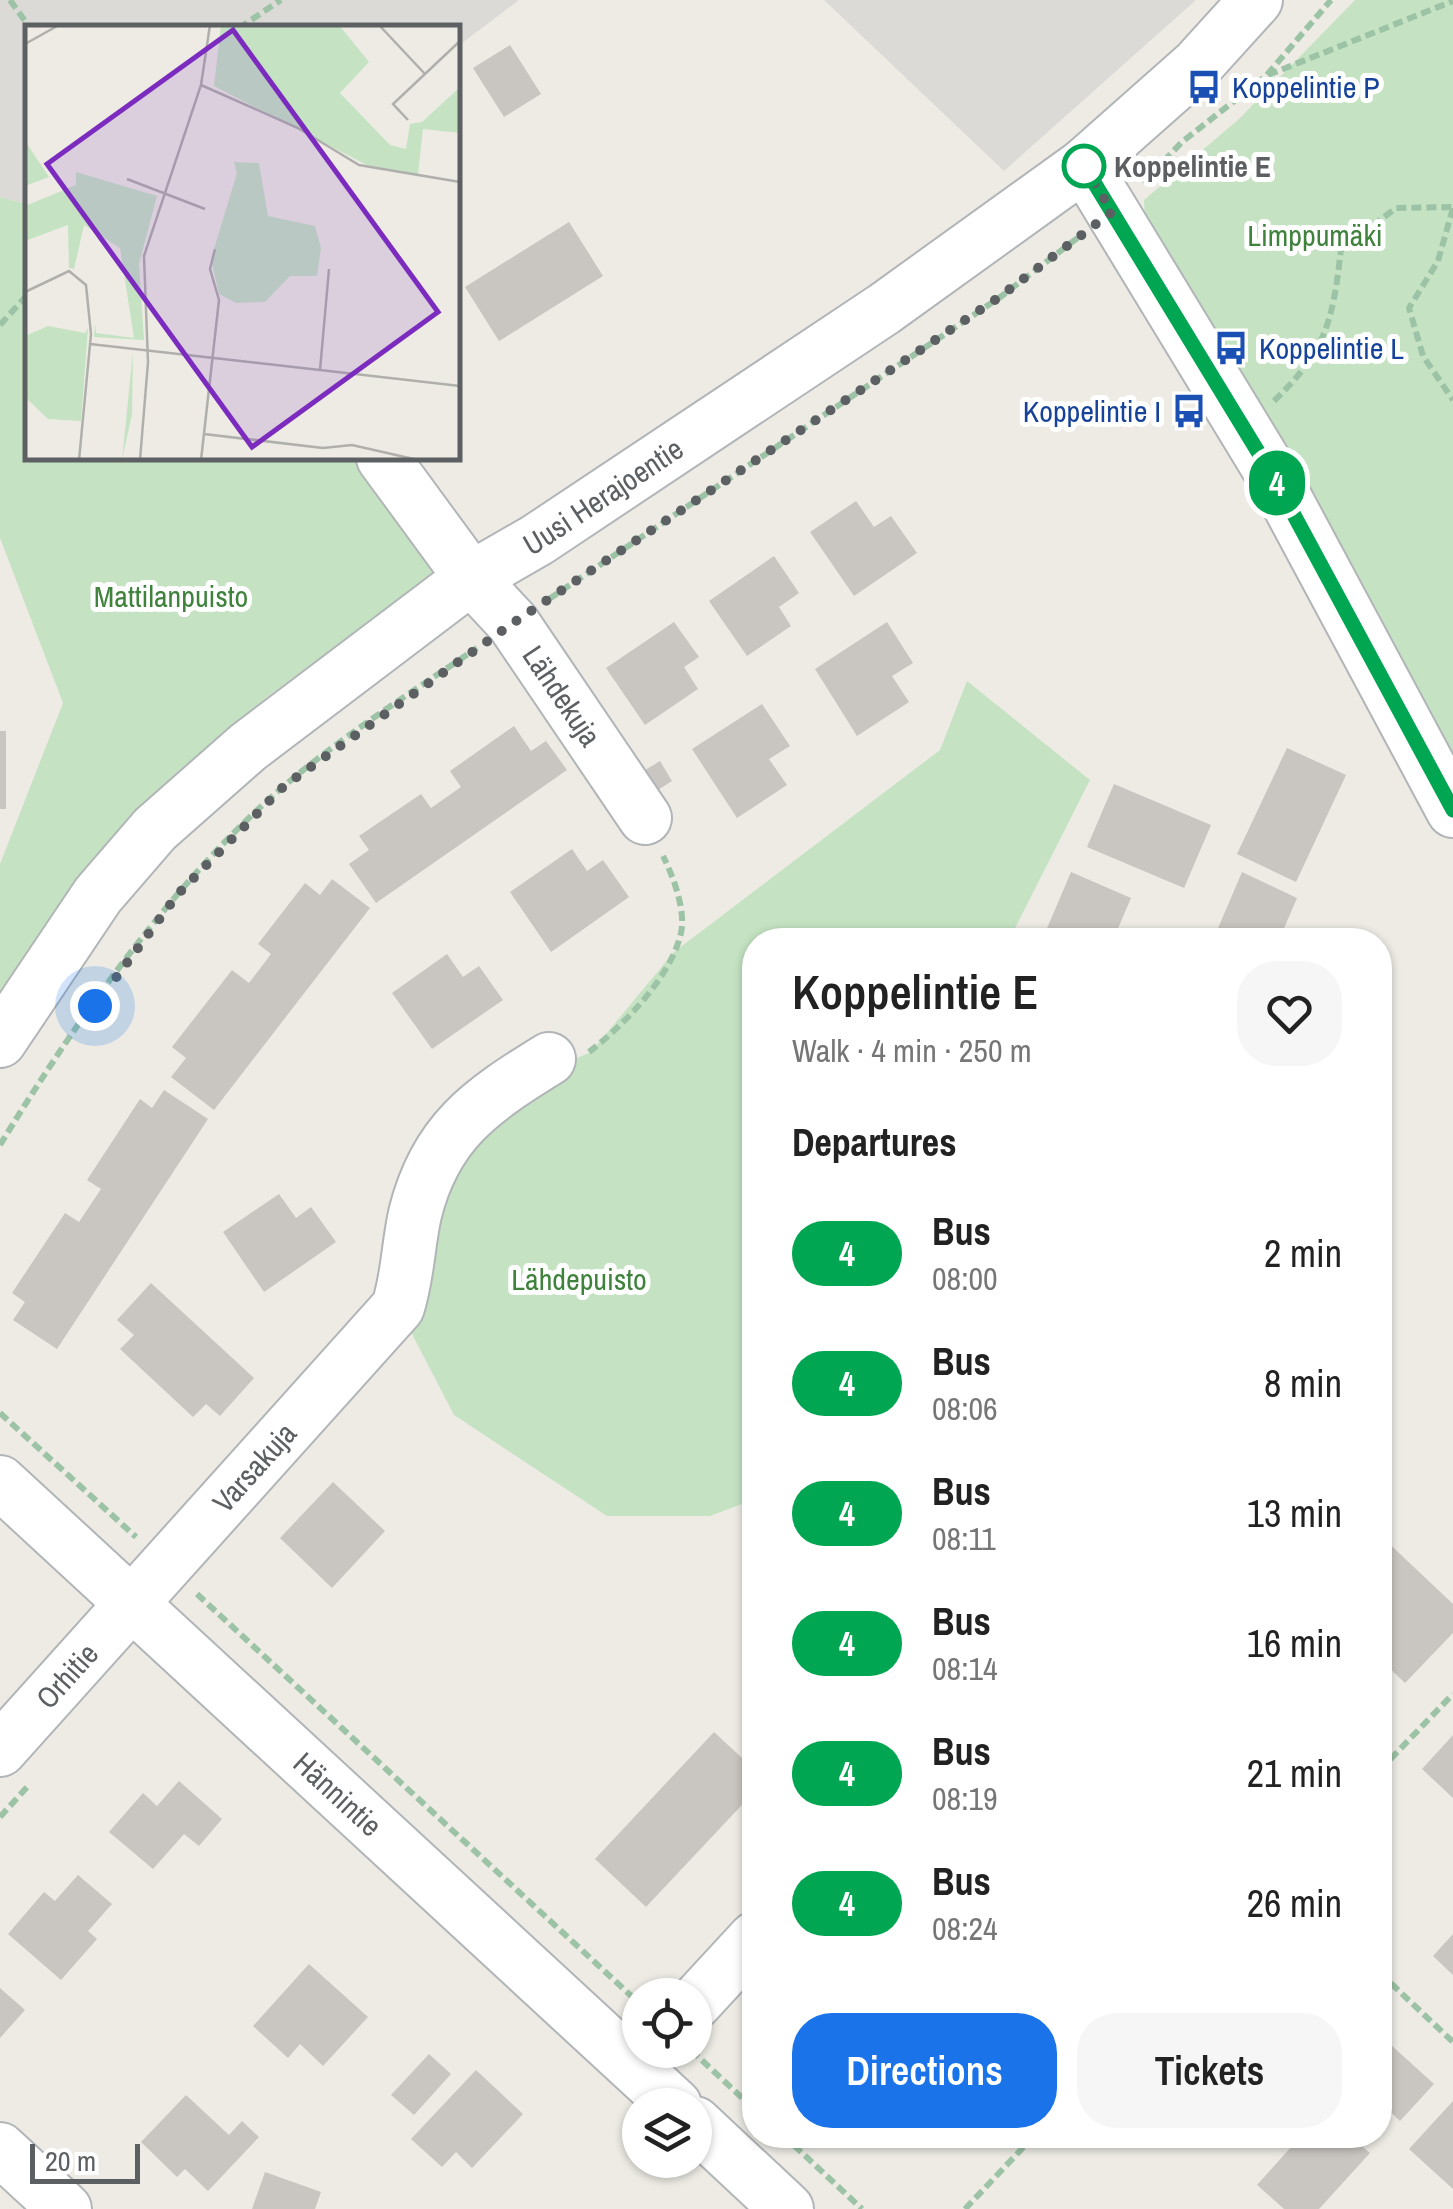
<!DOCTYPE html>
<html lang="en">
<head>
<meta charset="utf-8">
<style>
	:root { --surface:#fff; --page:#f6f6f6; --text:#222; --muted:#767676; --accent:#1a73e8 }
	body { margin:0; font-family:"Archivo Narrow",sans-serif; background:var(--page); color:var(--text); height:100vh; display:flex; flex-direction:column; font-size:38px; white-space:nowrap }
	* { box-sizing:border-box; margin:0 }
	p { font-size:32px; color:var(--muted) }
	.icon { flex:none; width:55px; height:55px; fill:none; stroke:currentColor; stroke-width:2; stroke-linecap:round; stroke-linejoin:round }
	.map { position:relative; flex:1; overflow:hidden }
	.panel { position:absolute; left:742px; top:928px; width:650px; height:1220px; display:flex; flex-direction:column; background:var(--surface); border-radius:40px; box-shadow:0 2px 8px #0004 }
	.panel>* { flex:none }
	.badge { padding:0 20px; border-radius:32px; font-size:35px; line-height:65px }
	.fabs { position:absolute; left:622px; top:1978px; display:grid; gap:20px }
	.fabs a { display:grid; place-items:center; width:90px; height:90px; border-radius:50%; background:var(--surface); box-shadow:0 2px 8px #0004; font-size:50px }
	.scale { position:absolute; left:30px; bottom:25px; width:110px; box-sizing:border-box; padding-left:10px; border:5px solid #5c6063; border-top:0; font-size:28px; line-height:35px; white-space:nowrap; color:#5c6063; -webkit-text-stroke:8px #fff; paint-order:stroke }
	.you { position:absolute; width:50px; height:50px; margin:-25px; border:8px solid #fff; border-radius:50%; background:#1a73e8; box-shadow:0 0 0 15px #1a73e833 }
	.map>.badge { position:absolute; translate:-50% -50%; box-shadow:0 0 0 5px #fff }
	h2 { padding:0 50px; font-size:38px; line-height:90px }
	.round { display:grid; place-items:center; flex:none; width:105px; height:105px; border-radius:40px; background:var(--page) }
	.summary { display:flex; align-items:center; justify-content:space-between; height:170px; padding:0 50px }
	h1 { font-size:48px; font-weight:600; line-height:75px }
	.action { display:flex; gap:20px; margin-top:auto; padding:20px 50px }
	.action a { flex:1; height:115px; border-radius:40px; background:var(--accent); color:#fff; font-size:40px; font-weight:600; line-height:115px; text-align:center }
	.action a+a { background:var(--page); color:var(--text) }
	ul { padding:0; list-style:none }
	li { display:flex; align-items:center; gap:30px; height:130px; padding:0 50px }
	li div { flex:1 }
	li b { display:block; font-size:38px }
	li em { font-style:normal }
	li .badge { min-width:110px; font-weight:700; text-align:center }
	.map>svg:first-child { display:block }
	.industrial { fill:#dcdad6 }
	.green { fill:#c5e3c3 }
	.building { fill:#c9c5c1 }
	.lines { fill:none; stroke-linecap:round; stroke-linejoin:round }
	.minor-casing { stroke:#b1b5b8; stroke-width:56 }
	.path { stroke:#9cc3a5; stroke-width:6; stroke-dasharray:10 5; stroke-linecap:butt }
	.minor { stroke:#fff; stroke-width:52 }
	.line-casing { stroke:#fff; stroke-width:22 }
	.line { stroke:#00a651; stroke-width:15 }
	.walk { stroke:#5c6063; stroke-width:10; stroke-dasharray:0 18 }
	.stop-dot { fill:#fff; stroke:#00a651; stroke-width:5 }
	.labels { text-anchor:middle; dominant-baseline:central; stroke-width:10; stroke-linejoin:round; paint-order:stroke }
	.transit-label { font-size:30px; fill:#164399; stroke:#fff; text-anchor:start }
	.stop-label { font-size:30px; font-weight:bold; fill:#5c6063; stroke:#fff; text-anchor:start }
	.park-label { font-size:30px; fill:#3e823c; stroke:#fff }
	.street-label { font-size:30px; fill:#5c6063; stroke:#fff }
	.inset-road { fill:none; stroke:#afafac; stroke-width:2.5 }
	.view { fill:#7b2cbf; fill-opacity:0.15; stroke:#7b2cbf; stroke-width:5 }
	.inset-edge { fill:none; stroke:#5c6063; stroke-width:5 }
</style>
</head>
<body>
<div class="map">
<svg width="1453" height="2209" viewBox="0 0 1453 2209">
	<rect width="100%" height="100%" fill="#edebe4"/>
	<!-- industrial -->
	<path class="industrial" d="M 0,0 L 519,0 L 458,46 L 458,28 L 28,28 L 27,204 L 0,197 Z
		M 824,0 L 1196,0 L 1004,171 Z"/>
	<!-- green -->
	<path class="green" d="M 1355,0 L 1453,0 L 1453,777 L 1145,220 L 1144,200 L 1239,119 Z
		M 0,197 L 27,204 L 28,458 L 365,458 L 445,567 L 267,697 L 153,797 L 0,1000 L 0,864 L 63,703 L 0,538 Z
		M 967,681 L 1090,780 L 1009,940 L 755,940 L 755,1499 L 710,1516 L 607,1516 L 454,1415 L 398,1307 L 489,1096 L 591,1052 L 674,952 L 940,750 Z"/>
	<!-- building -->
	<path class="building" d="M 510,45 L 541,94 L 504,117 L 473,68 Z
		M 569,222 L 603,276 L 499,341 L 465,287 Z
		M 856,501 L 874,527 L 891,516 L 917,553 L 854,596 L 810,532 Z
		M 774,556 L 799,593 L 779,607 L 791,626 L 747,656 L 709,601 Z
		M 674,622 L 699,657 L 684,667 L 698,689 L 645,725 L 606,668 Z
		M 887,622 L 913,663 L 892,676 L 909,702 L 857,736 L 815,669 Z
		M 762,704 L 790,746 L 769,759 L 787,785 L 737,818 L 692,749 Z
		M 514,726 L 531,751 L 546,741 L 567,770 L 376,903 L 349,864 L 369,850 L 359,836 L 421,794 L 431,808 L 461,787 L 450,771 Z
		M 0,731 L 6,731 L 6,809 L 0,809 Z
		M 1287,748 L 1346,775 L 1296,882 L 1237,854 Z
		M 660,761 L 672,781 L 650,795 L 637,775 Z
		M 1114,784 L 1211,825 L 1184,888 L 1087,847 Z
		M 572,849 L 587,871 L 603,860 L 629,897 L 551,952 L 510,892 Z
		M 1071,872 L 1131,898 L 1113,940 L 1042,940 Z
		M 1242,872 L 1297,898 L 1279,940 L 1213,940 Z
		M 332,879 L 370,908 L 214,1110 L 171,1077 L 186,1058 L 172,1047 L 232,970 L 249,983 L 271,954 L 258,944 L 305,883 L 320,895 Z
		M 447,954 L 463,977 L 479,966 L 503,1000 L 432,1049 L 392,993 Z
		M 164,1090 L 208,1119 L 57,1349 L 13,1320 L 25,1302 L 12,1293 L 65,1213 L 79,1222 L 101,1189 L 87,1180 L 140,1099 L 152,1108 Z
		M 279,1194 L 296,1218 L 311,1207 L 336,1242 L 264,1292 L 223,1232 Z
		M 151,1283 L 254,1378 L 220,1416 L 206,1404 L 193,1417 L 120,1349 L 134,1335 L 117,1320 Z
		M 333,1482 L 385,1531 L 332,1588 L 280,1538 Z
		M 1380,1535 L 1453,1604 L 1453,1633 L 1405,1683 L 1380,1659 L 1380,1625 L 1391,1614 L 1380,1603 Z
		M 714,1732 L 755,1770 L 755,1791 L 646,1907 L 595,1859 Z
		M 1453,1735 L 1453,1798 L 1422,1769 Z
		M 179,1781 L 222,1819 L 199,1846 L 184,1834 L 153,1869 L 109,1832 L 143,1793 L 157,1806 Z
		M 78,1875 L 112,1904 L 88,1931 L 97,1939 L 61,1980 L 8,1934 L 44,1892 L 55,1901 Z
		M 1453,1934 L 1453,1975 L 1433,1956 Z
		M 309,1964 L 368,2017 L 323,2066 L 300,2044 L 288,2058 L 253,2026 Z
		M 0,1988 L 25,2010 L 0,2038 Z
		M 1380,2035 L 1434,2084 L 1400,2121 L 1380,2102 Z
		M 429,2054 L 451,2074 L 414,2115 L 391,2095 Z
		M 476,2070 L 523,2114 L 472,2168 L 456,2152 L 442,2167 L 411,2139 Z
		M 186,2095 L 229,2135 L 242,2121 L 259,2137 L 208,2191 L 185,2169 L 177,2177 L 141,2142 Z
		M 1453,2101 L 1453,2189 L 1409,2149 Z
		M 1302,2135 L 1349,2135 L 1370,2153 L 1319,2209 L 1284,2209 L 1257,2185 Z
		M 265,2172 L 321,2192 L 315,2209 L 252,2209 Z"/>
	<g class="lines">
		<!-- minor casing -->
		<g class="minor-casing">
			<g id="minor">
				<path d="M 1084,165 L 1275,479 L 1453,811"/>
				<path id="s1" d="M 383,458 L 471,578 L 513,623 L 645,818"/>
				<path id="s2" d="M 0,1041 L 98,895 L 155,829 L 248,747 L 471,578 L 537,540 L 884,309 L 1084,165 L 1197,65 L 1256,0"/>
				<path id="s3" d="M 0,1482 L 675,2105"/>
				<path id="s4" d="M 0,1750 L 398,1307 C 408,1276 408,1245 415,1214 C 435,1132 481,1101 549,1059"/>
				<path d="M 695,2003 L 755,1938"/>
				<path d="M 695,2123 L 787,2209"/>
				<path d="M 0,2149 L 65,2209"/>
			</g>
		</g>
		<!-- path -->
		<path class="path" d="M 10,0 L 30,28
			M 239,28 L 281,0
			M 1268,75 L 1453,1
			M 1143,183 L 1182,142 L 1266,76 L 1331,0
			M 1453,208 L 1438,261 L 1409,308 L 1423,356 L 1453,400
			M 0,325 L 28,294
			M 1274,401 C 1327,350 1333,319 1341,249 L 1396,208 L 1453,207
			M 549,599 L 999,298 L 1080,236
			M 589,1052 C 624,1025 671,977 681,933 C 686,910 673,876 663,856
			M 0,1145 C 76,1021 173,881 284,786 C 344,735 412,692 477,648
			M 0,1413 L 136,1537
			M 197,1594 L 640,2004
			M 1380,1770 L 1453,1694
			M 0,1817 L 28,1786
			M 1380,1973 L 1453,2042
			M 691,2050 L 755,2110
			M 783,2135 L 862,2209
			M 965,2209 L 1035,2135"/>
		<!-- minor -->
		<use href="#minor" class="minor"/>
	</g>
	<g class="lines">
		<!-- line casing -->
		<g class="line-casing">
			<path id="line" d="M 1084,166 L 1274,478 L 1453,810"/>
		</g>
		<!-- line -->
		<use href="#line" class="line"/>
		<!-- walk -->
		<path class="walk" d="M 95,1006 L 178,894 L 284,786 L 513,623 L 998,298 L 1112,212 L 1084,166"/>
	</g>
	<!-- icons -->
	<defs>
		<g id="bus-bare" transform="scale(2.7)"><path d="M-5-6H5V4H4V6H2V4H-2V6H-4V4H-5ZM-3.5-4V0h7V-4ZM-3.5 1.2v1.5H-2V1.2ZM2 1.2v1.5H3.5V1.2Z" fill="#1a4fb4" stroke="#fff" stroke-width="2.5" paint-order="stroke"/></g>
	</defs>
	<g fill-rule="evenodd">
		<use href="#bus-bare" x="1204" y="87"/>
		<use href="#bus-bare" x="1231" y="348"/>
		<use href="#bus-bare" x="1189" y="411"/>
	</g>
	<!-- markers -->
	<circle class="stop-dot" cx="1084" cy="166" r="20"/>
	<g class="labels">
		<!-- transit labels -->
		<g class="transit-label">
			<text x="1232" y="87">Koppelintie P</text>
			<text x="1259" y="348">Koppelintie L</text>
			<text x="1161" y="411" text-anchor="end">Koppelintie I</text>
		</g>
		<!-- stop labels -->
		<g class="stop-label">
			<text x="1114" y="166">Koppelintie E</text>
		</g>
		<!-- park labels -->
		<g class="park-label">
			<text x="1315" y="235">Limppumäki</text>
			<text x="171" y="596">Mattilanpuisto</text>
			<text x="579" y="1279">Lähdepuisto</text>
		</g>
		<!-- street labels -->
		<g class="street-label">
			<text stroke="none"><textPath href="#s2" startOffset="822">Uusi Herajoentie</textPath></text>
			<text stroke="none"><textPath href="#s1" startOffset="298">Lähdekuja</textPath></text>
			<text stroke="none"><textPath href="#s4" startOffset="380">Varsakuja</textPath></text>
			<text stroke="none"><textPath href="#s4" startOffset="100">Orhitie</textPath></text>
			<text stroke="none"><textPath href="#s3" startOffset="460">Hännintie</textPath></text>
		</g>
	</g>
	<!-- overview -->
	<g transform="translate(25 25)">
		<rect width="435" height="435" fill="#edebe4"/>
		<path d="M 196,0 L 314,0 L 344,37 L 315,68 L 365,120 L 381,124 L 385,99 L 397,97 L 435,62 L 435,108 L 398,104 L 393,149 L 342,140 L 189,61 ZM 0,116 L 24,152 L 0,161 ZM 209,137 L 234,138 L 243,191 L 290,201 L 296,223 L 292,251 L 265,251 L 240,277 L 211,278 L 194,269 L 186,234 L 212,148 ZM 51,147 L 132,171 L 114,239 L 119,315 L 69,312 L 70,298 L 71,308 L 109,313 L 95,223 L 59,200 L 49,244 L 44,243 L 43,200 L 0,216 L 0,181 L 51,160 ZM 23,301 L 60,308 L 63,303 L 56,396 L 23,394 L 0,372 L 0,311 ZM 108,326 L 107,389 L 97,435 Z" fill="#c5e3c3"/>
		<path class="inset-road" d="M 354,0 L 400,49M 0,19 L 34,0M 176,60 L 273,103 L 334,140 L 435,157M 383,95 L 368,79 L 435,16M 102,154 L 180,184M 0,267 L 44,246 L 61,260 L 66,309 L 54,435M 65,319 L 435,361M 295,345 L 304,244M 179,409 L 298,423 L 327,420 L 393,435M 115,435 L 123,337 L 119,231 L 176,60 L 185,0M 176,435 L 194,275 L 185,244 L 190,224"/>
		<path class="view" d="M 208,5 L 413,287 L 227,422 L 22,139 Z"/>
		<rect width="435" height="435" class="inset-edge"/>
	</g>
</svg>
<div class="fabs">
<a><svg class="icon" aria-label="locate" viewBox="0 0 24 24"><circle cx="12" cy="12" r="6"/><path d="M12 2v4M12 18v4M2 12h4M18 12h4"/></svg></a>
<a><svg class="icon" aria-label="layers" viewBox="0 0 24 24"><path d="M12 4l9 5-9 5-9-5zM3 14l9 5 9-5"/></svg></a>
</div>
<div class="scale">20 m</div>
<div class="you" style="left:95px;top:1006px"></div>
<b class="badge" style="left:1277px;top:483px;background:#00a651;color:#fff">4</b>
<section class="panel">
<div class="summary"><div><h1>Koppelintie E</h1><p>Walk · 4 min · 250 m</p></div><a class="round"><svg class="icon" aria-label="heart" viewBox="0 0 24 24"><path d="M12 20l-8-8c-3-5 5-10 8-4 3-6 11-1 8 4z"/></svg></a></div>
<h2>Departures</h2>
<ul>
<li><span class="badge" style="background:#00a651;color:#fff">4</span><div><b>Bus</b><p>08:00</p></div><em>2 min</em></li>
<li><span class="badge" style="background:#00a651;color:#fff">4</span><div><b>Bus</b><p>08:06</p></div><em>8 min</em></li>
<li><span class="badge" style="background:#00a651;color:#fff">4</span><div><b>Bus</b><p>08:11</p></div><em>13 min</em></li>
<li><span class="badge" style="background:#00a651;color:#fff">4</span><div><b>Bus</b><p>08:14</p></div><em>16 min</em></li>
<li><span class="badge" style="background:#00a651;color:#fff">4</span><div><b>Bus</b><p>08:19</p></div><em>21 min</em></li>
<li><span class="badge" style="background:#00a651;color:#fff">4</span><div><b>Bus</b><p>08:24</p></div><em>26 min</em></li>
</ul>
<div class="action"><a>Directions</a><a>Tickets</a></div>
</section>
</div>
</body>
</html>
